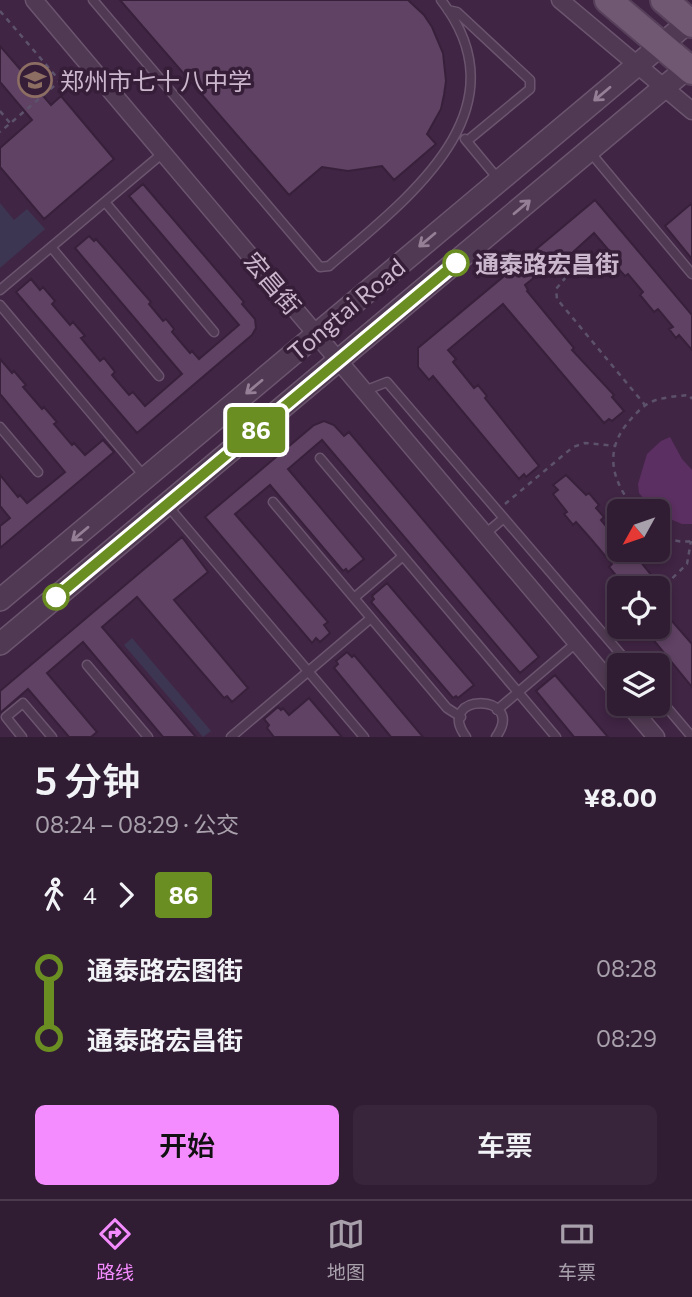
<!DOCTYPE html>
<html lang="zh">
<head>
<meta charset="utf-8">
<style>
	:root { --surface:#301c33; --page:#38253b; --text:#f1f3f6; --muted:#a8a1ac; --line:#4b3a4e; --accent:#f48bfe }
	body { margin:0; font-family:Commissioner,"Noto Sans SC",sans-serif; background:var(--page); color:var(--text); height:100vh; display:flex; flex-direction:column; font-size:26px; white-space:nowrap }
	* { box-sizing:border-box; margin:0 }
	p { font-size:23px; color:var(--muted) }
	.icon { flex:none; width:38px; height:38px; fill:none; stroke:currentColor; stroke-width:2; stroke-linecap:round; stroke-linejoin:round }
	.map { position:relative; height:737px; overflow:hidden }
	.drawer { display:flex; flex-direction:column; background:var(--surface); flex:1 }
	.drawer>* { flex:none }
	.badge { padding:0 14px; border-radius:5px; font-size:24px; line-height:46px }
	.needle { width:46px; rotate:230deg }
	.buttons { position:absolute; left:607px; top:499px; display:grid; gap:14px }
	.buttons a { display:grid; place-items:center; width:63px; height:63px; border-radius:10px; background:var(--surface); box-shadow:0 4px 10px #0003,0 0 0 2px var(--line); font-size:35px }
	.map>.badge { position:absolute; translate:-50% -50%; box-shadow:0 0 0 4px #fff }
	.legs { display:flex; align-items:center; gap:10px; height:77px; padding:0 35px; font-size:23px }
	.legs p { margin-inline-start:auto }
	.headline { display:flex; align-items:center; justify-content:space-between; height:119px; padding:0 35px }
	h1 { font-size:38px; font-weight:600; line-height:52px }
	.cta { display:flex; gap:14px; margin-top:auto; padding:14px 35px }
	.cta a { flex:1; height:80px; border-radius:10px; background:var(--accent); color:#111; font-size:28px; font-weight:600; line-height:80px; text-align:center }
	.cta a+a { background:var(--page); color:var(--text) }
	ul { padding:0 35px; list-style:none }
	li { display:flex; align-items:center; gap:24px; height:70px; font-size:26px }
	li i { display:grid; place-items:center; width:10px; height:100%; margin:0 9px; background:currentColor }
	li i::after { content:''; width:18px; height:18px; margin:-9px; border:5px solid; border-radius:50%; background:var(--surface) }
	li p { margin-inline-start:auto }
	li:first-child i { background:linear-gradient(#0000 50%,currentColor 0) }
	li:last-child i { background:linear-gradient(currentColor 50%,#0000 0) }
	.tabs { display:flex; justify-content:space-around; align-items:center; height:98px; border-top:2px solid var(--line); background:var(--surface); font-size:19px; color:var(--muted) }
	.tabs a { display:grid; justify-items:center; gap:4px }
	.tabs .current { color:var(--accent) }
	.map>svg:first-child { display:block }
	.green { fill:#3d3653 }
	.water { fill:#5b2f61 }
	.building { fill:#604264; stroke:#38203b; stroke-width:2 }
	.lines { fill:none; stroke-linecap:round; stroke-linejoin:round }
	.service-casing { stroke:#6b556e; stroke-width:11 }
	.minor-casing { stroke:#6b556e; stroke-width:19 }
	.tertiary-casing { stroke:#6b556e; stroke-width:24 }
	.primary-casing { stroke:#57405a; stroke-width:30 }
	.path { stroke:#5d526c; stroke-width:2.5; stroke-dasharray:5 5; stroke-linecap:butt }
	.service { stroke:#503a53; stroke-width:8 }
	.minor { stroke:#503a53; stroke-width:16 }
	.tertiary { stroke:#503a53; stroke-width:21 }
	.primary { stroke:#705873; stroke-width:26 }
	.oneway { stroke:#947f96 }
	.line-1-casing { stroke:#fff; stroke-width:16 }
	.line-1 { stroke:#6b8e23; stroke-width:10 }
	.stop-1-dot { fill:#fff; stroke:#6b8e23; stroke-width:3.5 }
	.labels { text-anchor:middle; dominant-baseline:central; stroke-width:7; stroke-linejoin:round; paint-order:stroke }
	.poi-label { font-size:24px; fill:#cbb7cd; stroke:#361e39; text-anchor:start }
	.stop-label { font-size:24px; font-weight:bold; fill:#cbb7cd; stroke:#361e39; text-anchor:start }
	.street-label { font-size:24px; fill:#cbb7cd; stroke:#361e39 }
</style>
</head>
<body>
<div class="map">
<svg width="692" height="737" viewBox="0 0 692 737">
	<rect width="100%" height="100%" fill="#402544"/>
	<!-- green -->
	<path class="green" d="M 0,203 L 14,220 L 27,209 L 45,229 L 0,268 Z
		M 132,638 L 211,731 L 203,737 L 124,645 Z"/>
	<!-- water -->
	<path class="water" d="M 670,437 L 682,459 L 692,470 L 692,524 L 682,524 L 658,514 L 658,511 L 654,511 L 639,493 L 638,484 L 647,454 L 661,441 Z"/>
	<!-- building -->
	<path class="building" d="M 120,0 L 408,0 L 424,15 L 432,27 L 443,53 L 446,81 L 444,95 L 441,109 L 427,134 L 436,144 L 394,180 L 382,166 L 348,171 L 322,167 L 289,195 Z
		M 0,46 L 51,105 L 61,96 L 114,159 L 44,219 L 0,167 L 0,148 L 32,120 L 0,82 Z
		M 143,184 L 244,302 L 242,304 L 255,319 L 256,328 L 252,335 L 137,433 L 16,292 L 31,279 L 40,290 L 43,287 L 55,301 L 52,304 L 70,325 L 73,322 L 85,336 L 81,338 L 100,361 L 104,358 L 115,372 L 112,375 L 129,395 L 133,392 L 145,406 L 182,374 L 75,248 L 89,236 L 94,241 L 96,239 L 151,302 L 149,304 L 163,321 L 166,319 L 174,329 L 172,332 L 190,353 L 192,351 L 199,359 L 239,325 L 129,196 Z
		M 595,200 L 692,315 L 692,350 L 679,335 L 676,338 L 669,329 L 673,327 L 658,309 L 654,312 L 640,295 L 643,292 L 628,274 L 625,276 L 615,265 L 612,268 L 604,259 L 611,253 L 594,233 L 549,274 L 545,269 L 525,285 L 528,290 L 527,291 L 574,348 L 572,350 L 614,395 L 612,397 L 624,411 L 612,421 L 609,419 L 604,423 L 503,304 L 448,350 L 456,359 L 453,362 L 474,388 L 478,385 L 487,396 L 485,398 L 539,466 L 526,477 L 524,474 L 519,479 L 433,376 L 429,380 L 418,367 L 418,348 Z
		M 692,203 L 692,259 L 665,226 Z
		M 0,359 L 12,373 L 14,371 L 26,385 L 23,387 L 42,409 L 44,407 L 57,422 L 54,424 L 72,445 L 74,443 L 85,455 L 103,440 L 114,452 L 0,548 L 0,526 L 10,518 L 0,506 L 0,475 L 18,497 L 20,495 L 27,503 L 65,472 L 0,394 Z
		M 324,421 L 334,425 L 344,436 L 349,432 L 539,657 L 520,673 L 322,440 L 288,469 L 364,559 L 348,572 L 346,569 L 343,571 L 270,485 L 235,514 L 328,622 L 324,625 L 330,633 L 320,642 L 316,638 L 312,643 L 205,517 L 314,425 Z
		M 566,475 L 586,495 L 589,493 L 599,505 L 596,508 L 604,517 L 601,520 L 620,543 L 620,550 L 636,550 L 643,558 L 640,561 L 657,582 L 651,588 L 632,588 L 622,576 L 619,579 L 609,567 L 612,564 L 591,539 L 576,522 L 573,525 L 564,514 L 567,512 L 553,494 L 558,490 L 553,485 Z
		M 182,537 L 208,572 L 174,600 L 248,688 L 232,702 L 227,696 L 224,698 L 137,597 L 102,627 L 196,737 L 163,737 L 83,642 L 47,673 L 97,732 L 91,737 L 69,737 L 28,689 L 0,713 L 0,691 Z
		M 387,583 L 474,685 L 458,698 L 456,696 L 453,698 L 371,602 L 374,599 L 372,596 Z
		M 658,605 L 692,644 L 692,687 L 642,626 L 658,626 Z
		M 347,652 L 352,657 L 354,655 L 423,737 L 391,737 L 334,668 L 338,664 L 336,661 Z
		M 555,675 L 608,737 L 574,737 L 536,691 Z
		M 309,698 L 342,737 L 274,737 L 267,728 L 269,725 L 264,719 L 278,707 L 281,710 L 283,708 L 289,715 Z"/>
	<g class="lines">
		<!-- service casing -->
		<g class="service-casing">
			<path id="service" d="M 93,0 L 320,267 L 329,266 C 407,199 527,111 441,0
				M 448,10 L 457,12 L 530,80 L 530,89 L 467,141
				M 465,139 L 499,180
				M 590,152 L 692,274
				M 105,202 L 214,332
				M 51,247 L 159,376
				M 0,290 L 163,153
				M 0,305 L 144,476
				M 364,391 L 387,382 L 630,665
				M 0,427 L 38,472
				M 320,458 L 556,737
				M 273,502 L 447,708 L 461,717
				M 167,505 L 364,737
				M 485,534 L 504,518
				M 354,598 L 403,556
				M 87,665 L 148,737
				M 658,697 L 692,737
				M 497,710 L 576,643
				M 22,737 L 6,717 L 23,703 L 52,737
				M 231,737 L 371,618
				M 466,737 C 433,692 528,692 496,737"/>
		</g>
		<!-- minor casing -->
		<g class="minor-casing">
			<path id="minor" d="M 34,0 L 620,694
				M 560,0 L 692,111
				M 628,704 L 656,737"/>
		</g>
		<!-- tertiary casing -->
		<g class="tertiary-casing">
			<path id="tertiary" d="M 0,600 L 692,19
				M 0,644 L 692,64"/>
		</g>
		<!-- primary casing -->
		<g class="primary-casing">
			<path id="primary" d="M 608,0 L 692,71
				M 664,0 L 692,24"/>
		</g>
		<!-- path -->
		<path class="path" d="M 0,11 L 60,81 L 0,132
			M 0,111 L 10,123
			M 566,277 L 556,289 L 557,299 L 645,405
			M 505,504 L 573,447 L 585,443 L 615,446
			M 636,511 C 612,481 602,451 631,419 C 638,411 646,403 656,400 C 666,397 678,396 689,395 L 692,399
			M 658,531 C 669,540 678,543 692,541
			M 658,592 L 687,564 L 691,541"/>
		<!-- service -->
		<use href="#service" class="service"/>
		<!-- minor -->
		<use href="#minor" class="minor"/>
		<!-- tertiary -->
		<use href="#tertiary" class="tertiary"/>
		<!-- primary -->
		<use href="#primary" class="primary"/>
	</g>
	<!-- one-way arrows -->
	<defs><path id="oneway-shaft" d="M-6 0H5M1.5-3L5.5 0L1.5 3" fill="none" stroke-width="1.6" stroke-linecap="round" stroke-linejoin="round" transform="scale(1.75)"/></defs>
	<g class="oneway">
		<use href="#oneway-shaft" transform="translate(602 94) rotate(140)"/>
		<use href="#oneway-shaft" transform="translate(522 207) rotate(-40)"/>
		<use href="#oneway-shaft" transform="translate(427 240) rotate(140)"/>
		<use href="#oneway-shaft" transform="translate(254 387) rotate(140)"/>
		<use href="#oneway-shaft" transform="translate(80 534) rotate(140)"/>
	</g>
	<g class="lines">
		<!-- line-1 casing -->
		<g class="line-1-casing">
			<path id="line-1" d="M 56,597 L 456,263"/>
		</g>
		<!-- line-1 -->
		<use href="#line-1" class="line-1"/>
	</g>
	<!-- icons -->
	<defs>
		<g id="school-ring" transform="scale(1.75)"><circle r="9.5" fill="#361e39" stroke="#8d6e63" stroke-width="1.5"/><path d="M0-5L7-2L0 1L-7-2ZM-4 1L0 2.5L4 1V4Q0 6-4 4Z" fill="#8d6e63"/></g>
	</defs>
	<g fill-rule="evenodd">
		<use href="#school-ring" x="35" y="80"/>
	</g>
	<!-- markers -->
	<g class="stop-1-dot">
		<circle cx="456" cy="263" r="12"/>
		<circle cx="56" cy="597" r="12"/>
	</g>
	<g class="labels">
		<!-- poi labels -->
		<g class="poi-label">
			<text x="60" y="80">郑州市七十八中学</text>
		</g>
		<!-- stop labels -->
		<g class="stop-label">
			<text x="475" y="263">通泰路宏昌街</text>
		</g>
		<!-- street labels -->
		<g class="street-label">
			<text transform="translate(273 283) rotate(50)">宏昌街</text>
			<text transform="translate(346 309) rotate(-40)">Tongtai Road</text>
		</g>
	</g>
</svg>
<div class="buttons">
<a><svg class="needle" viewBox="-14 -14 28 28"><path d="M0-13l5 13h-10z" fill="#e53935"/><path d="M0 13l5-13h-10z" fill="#a8a1ac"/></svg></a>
<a><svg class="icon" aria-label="locate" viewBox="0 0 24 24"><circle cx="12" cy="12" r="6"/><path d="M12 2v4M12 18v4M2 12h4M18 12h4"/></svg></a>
<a><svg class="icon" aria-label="layers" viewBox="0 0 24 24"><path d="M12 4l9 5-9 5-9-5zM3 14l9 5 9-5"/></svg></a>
</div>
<b class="badge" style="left:256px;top:430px;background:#6b8e23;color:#fff">86</b>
</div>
<section class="drawer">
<div class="headline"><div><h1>5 分钟</h1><p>08:24 – 08:29 · 公交</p></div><b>¥8.00</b></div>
<div class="legs"><svg class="icon" aria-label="walk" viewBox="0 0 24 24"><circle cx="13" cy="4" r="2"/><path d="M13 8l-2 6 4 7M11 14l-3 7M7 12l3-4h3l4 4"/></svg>4<svg class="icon" aria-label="forward" viewBox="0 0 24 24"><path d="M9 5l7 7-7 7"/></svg><b class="badge" style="background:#6b8e23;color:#fff">86</b></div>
<ul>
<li><i style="color:#6b8e23"></i><b>通泰路宏图街</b><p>08:28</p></li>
<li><i style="color:#6b8e23"></i><b>通泰路宏昌街</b><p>08:29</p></li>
</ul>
<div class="cta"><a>开始</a><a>车票</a></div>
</section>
<nav class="tabs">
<a class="current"><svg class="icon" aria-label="directions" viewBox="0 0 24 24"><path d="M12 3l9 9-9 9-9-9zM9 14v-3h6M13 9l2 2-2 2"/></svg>路线</a>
<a><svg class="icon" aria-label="map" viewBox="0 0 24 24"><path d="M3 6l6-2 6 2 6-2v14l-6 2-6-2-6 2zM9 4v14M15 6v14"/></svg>地图</a>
<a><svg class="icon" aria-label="tickets" viewBox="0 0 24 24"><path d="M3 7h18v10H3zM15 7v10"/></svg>车票</a>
</nav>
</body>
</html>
